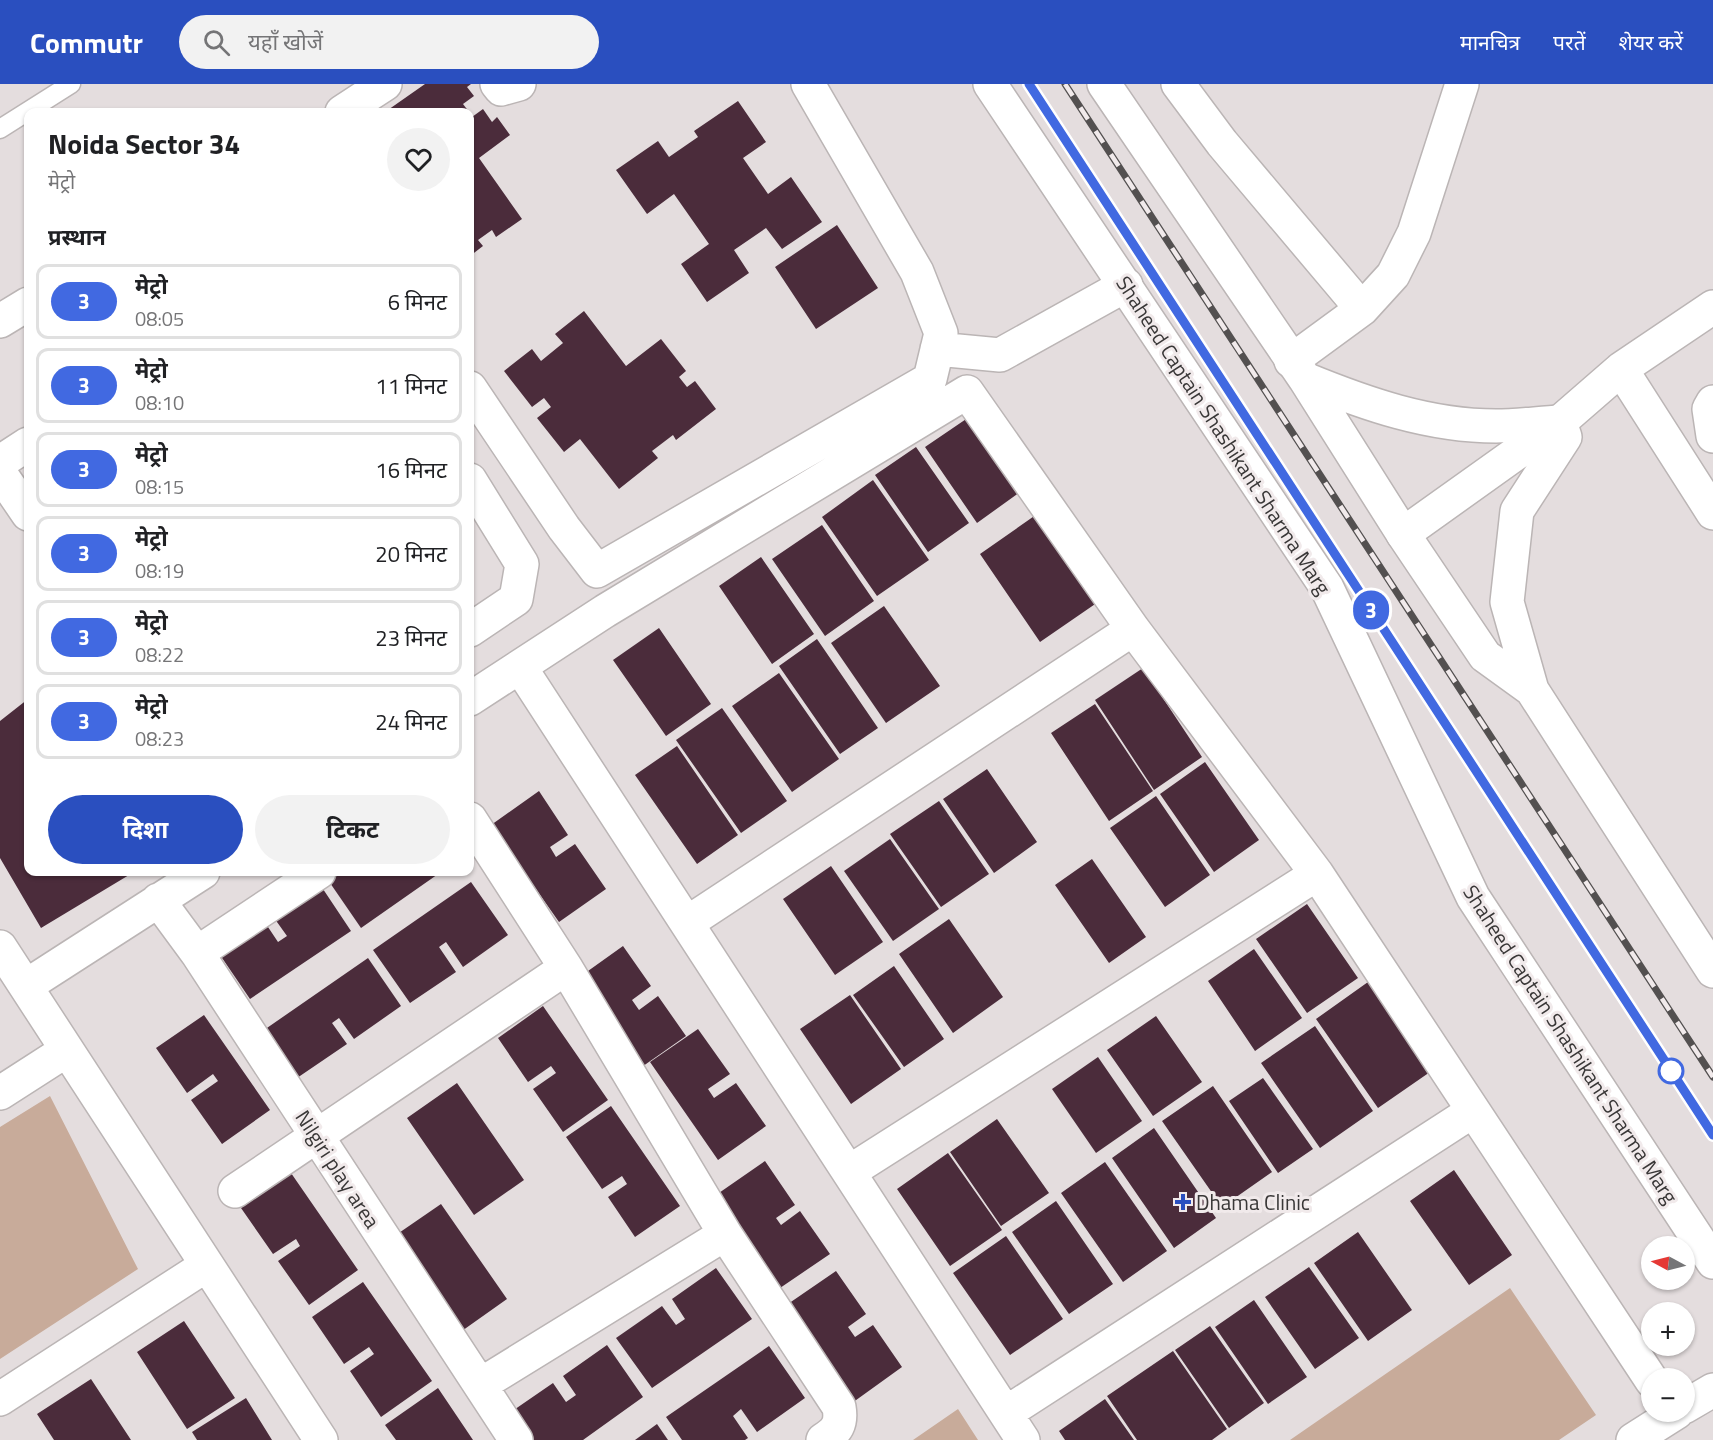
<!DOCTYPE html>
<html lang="hi">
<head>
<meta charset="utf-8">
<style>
	:root { --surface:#fff; --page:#f2f2f2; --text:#202124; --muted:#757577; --line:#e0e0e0; --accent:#2a4fbf }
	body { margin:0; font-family:"Titillium Web","Noto Sans Devanagari",sans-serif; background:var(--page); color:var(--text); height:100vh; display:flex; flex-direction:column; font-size:22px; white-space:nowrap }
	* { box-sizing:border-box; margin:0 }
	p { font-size:20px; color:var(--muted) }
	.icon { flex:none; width:33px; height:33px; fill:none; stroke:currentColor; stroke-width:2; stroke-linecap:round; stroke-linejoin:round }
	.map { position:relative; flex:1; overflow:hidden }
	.drawer { position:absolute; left:24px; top:24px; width:450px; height:768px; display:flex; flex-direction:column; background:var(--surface); border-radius:12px; box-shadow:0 2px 4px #0004 }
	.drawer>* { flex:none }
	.badge { padding:0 12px; border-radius:20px; font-size:21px; line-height:39px }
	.needle { width:39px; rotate:277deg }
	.fabs { position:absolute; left:1641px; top:1152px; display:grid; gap:12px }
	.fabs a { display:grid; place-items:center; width:54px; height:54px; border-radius:50%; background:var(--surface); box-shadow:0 2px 4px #0004; font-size:30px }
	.map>.badge { position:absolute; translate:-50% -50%; box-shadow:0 0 0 3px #fff }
	h2 { padding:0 24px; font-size:22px; line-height:54px }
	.round { display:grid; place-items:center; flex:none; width:63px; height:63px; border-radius:32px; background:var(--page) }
	.summary { display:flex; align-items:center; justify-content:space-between; height:102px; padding:0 24px }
	h1 { font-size:28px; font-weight:700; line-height:45px }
	.cta { display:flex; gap:12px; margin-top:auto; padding:12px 24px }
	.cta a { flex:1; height:69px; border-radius:36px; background:var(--accent); color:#fff; font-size:24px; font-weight:700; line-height:69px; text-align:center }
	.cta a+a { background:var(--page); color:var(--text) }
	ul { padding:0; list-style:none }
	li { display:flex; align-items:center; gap:18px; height:75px; margin:0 12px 9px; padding:0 12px; border:3px solid var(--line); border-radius:12px }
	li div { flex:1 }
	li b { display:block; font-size:22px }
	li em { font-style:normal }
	li .badge { min-width:66px; font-weight:700; text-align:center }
	header { display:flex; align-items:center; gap:36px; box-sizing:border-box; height:84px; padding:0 30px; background:var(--accent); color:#fff }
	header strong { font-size:28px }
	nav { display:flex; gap:33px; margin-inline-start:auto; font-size:21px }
	.search { width:420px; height:54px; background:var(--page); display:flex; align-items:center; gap:15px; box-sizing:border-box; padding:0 21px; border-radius:33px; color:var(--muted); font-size:22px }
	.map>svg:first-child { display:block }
	.green { fill:#c8ab9a }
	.building { fill:#4b2c3b }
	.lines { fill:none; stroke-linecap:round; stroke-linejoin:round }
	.lane-casing { stroke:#bbb5b5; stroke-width:21 }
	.street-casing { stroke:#bbb5b5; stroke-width:36 }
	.secondary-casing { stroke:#bbb5b5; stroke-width:36 }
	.lane { stroke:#fff; stroke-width:18 }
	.street { stroke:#fff; stroke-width:33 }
	.secondary { stroke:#fff; stroke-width:33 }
	.rail-casing { stroke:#535050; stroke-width:7 }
	.rail { stroke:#f1eaeb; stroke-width:4.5; stroke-dasharray:14; stroke-linecap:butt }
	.line-casing { stroke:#fff; stroke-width:14 }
	.line { stroke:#4169e1; stroke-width:9 }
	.stop-dot { fill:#fff; stroke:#4169e1; stroke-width:3 }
	.poi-dot { fill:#2a4fbf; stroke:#f1eaeb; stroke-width:2 }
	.labels { text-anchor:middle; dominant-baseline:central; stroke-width:6; stroke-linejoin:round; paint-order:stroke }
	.street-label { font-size:21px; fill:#393737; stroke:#f1eaeb }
	.poi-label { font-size:21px; fill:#393737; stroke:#f1eaeb; text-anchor:start }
</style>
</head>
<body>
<header>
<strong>Commutr</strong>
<div class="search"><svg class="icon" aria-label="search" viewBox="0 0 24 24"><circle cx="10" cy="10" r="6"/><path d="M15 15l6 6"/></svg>यहाँ खोजें</div>
<nav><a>मानचित्र</a><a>परतें</a><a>शेयर करें</a></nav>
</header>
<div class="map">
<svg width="1713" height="1356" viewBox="0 0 1713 1356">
	<rect width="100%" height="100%" fill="#e4ddde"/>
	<!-- green -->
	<path class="green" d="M 50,1012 L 138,1185 L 0,1275 L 0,1043 Z
		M 1510,1204 L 1596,1331 L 1559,1356 L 1290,1356 Z
		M 958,1325 L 978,1356 L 913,1356 Z"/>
	<!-- building -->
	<path class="building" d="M 425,0 L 471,0 L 467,3 L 474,12 L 463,20 L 469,28 L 385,28 Z
		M 738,17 L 766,58 L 743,74 L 768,110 L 791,93 L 822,138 L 782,165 L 766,144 L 734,166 L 749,189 L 707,218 L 681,180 L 709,160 L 674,110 L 647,130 L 616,86 L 658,57 L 669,73 L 698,53 L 694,47 Z
		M 483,25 L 492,38 L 497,33 L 510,51 L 479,74 L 522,135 L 496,153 L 492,146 L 478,156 L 483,162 L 470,172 L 470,29 L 472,33 Z
		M 837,141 L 878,204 L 816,245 L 775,183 Z
		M 584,227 L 626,282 L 661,255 L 686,287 L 679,293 L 687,303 L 695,297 L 716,325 L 676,356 L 673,351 L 652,367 L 658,374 L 619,405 L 580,355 L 564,368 L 537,334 L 551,323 L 544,314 L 532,323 L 504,287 L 532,265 L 541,277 L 563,259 L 555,250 Z
		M 975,329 L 1027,403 L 977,439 L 925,363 Z
		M 916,363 L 969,439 L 928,468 L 875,391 Z
		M 873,396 L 929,476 L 877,512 L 822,433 Z
		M 1040,428 L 1101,516 L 1040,558 L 980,470 Z
		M 822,441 L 874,517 L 825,552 L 772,475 Z
		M 761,473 L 814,550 L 772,580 L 719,502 Z
		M 884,522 L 940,602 L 886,639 L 831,559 Z
		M 659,544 L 711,620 L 666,652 L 613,576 Z
		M 817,555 L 878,644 L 840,670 L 779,582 Z
		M 1143,584 L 1202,673 L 1154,706 L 1095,616 Z
		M 779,589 L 839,675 L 792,708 L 732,622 Z
		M 28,615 L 28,788 L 134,788 L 41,844 L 0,774 L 0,637 Z
		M 1095,620 L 1153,707 L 1109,737 L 1051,649 Z
		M 722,624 L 787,717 L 741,749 L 676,656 Z
		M 677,662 L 738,751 L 697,780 L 635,691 Z
		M 1205,678 L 1259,756 L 1214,788 L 1160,710 Z
		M 987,685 L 1037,758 L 994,789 L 943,715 Z
		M 539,707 L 568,751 L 550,763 L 556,773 L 575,760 L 606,805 L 559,838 L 491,741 Z
		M 1156,712 L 1210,791 L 1165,823 L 1110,744 Z
		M 939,717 L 989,790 L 941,823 L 890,750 Z
		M 890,755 L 939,825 L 893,857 L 844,787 Z
		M 1092,775 L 1146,853 L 1109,879 L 1055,801 Z
		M 831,782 L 883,858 L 835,891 L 783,815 Z
		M 340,788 L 441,788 L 361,844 L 328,796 Z
		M 471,798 L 508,851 L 463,883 L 446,858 L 439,863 L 456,888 L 410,919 L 373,866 Z
		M 319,799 L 351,847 L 250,915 L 218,868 L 264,837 L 278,858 L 287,852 L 272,831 Z
		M 1307,820 L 1358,894 L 1307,929 L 1256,855 Z
		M 949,835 L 1003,913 L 953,949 L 899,870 Z
		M 623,862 L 651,902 L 632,916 L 639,926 L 658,912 L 686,952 L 636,987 L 574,897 Z
		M 1254,865 L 1302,934 L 1255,967 L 1208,897 Z
		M 368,874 L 401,922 L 354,955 L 339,934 L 332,939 L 347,960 L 297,994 L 264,946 Z
		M 894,882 L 944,955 L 904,983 L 853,911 Z
		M 1368,898 L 1430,988 L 1378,1024 L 1316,935 Z
		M 850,911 L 901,985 L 851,1020 L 800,945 Z
		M 543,922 L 608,1016 L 563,1048 L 533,1005 L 556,989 L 551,982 L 528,998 L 498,954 Z
		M 204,931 L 270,1026 L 222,1060 L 191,1016 L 218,997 L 213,990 L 187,1009 L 156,964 Z
		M 1156,932 L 1202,998 L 1153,1032 L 1107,966 Z
		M 1315,942 L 1373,1027 L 1320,1064 L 1261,979 Z
		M 698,945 L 730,990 L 708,1005 L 714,1014 L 736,999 L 766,1042 L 718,1076 L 650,978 Z
		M 1098,973 L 1142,1037 L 1096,1069 L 1052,1005 Z
		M 1263,994 L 1313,1065 L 1278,1089 L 1229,1017 Z
		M 457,999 L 524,1096 L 474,1131 L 407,1034 Z
		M 1213,1002 L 1272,1088 L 1222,1123 L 1162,1037 Z
		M 611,1022 L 680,1122 L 635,1153 L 608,1113 L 627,1100 L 622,1092 L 602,1105 L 566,1053 Z
		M 997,1035 L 1049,1109 L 1001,1142 L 950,1068 Z
		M 1154,1044 L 1216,1134 L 1174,1164 L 1112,1074 Z
		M 948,1069 L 1002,1146 L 950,1182 L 897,1105 Z
		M 765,1077 L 795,1121 L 776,1134 L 781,1141 L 800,1127 L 830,1170 L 780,1204 L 716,1111 Z
		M 1105,1078 L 1167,1167 L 1123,1198 L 1061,1109 Z
		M 1454,1086 L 1512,1171 L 1469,1201 L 1410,1117 Z
		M 291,1089 L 358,1186 L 309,1221 L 278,1177 L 300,1162 L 296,1155 L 273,1170 L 241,1124 Z
		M 1056,1117 L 1113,1200 L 1069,1230 L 1012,1148 Z
		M 441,1120 L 507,1215 L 459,1249 L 393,1153 Z
		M 1358,1148 L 1412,1226 L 1368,1257 L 1314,1179 Z
		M 1006,1152 L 1063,1235 L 1010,1271 L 953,1189 Z
		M 1309,1183 L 1359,1254 L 1315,1285 L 1265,1213 Z
		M 716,1184 L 752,1235 L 652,1304 L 616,1254 L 662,1222 L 676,1241 L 685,1235 L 672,1215 Z
		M 836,1187 L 866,1230 L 848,1243 L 855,1253 L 873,1241 L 902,1283 L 852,1319 L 785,1222 Z
		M 363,1198 L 432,1297 L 381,1333 L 350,1287 L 374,1270 L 369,1263 L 344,1280 L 312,1233 Z
		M 1254,1216 L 1307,1293 L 1268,1320 L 1215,1243 Z
		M 184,1237 L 235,1314 L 187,1345 L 137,1268 Z
		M 1210,1242 L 1264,1319 L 1229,1344 L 1175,1266 Z
		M 607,1261 L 643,1313 L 583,1356 L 527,1356 L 508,1330 L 553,1299 L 566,1318 L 576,1311 L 563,1292 Z
		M 769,1262 L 805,1314 L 757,1348 L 741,1325 L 733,1332 L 748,1354 L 745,1356 L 682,1356 L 666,1333 Z
		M 1173,1267 L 1227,1345 L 1212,1356 L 1137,1356 L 1107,1312 Z
		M 91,1295 L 131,1356 L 54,1356 L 37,1330 Z
		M 438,1304 L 473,1356 L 396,1356 L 385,1341 Z
		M 246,1314 L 272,1356 L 197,1356 L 192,1348 Z
		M 1105,1315 L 1134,1356 L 1065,1356 L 1059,1347 Z
		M 657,1340 L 668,1356 L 635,1356 Z"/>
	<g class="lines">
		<!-- lane casing -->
		<g class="lane-casing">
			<path id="lane" d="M 0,45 L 71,0"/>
		</g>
		<!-- street casing -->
		<g class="street-casing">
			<path id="street" d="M 497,0 L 501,5 L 519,0
				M 1178,0 L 1222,59 L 1362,225
				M 342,28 L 385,0
				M 0,237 L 28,220
				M 937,265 L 1000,271 L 1126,201
				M 1291,277 L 1362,225 L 1393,191 L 1414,149 L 1462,0
				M 1621,285 L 1713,429
				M 470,304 L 564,444 L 597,487 L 930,295 L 941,249 L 917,188 L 808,0
				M 1713,318 L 1709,325 L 1713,352
				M 0,378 L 28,360
				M 0,389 L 28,430
				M 470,396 L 522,480 L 516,515 L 470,546
				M 1403,450 L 1560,338 L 1621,285 L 1713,223
				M 520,583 L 1023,1356
				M 470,615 L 605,527 L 967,308 L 1133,545 L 1317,790 L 1652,1297
				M 470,735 L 566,884 L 725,1150 L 839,1323 C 842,1340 837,1347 823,1356
				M 158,816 L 197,869 L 516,1356
				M 687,839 L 1133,545
				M 0,863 L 321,1356
				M 197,869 L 319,788
				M 26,902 L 203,788
				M 0,1009 L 67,966
				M 849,1088 L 1317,790
				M 235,1107 L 566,884
				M 480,1301 L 725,1150
				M 0,1315 L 207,1181
				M 1684,1323 L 1713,1306
				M 1006,1329 L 1473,1027
				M 1633,1356 L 1677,1328"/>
		</g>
		<!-- secondary casing -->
		<g class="secondary-casing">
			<path id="secondary" d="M 990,0 L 1327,504 L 1473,813 L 1713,1178
				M 1104,0 L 1305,295 L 1403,450 L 1485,572 L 1532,606 L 1713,887
				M 1305,295 C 1366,320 1429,342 1496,342 C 1517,342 1539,339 1560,338 L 1565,353 L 1517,427 L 1507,518 L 1532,606"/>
		</g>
		<!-- lane -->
		<use href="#lane" class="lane"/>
		<!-- street -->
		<use href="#street" class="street"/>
		<!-- secondary -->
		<use href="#secondary" class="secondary"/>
		<!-- rail casing -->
		<g class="rail-casing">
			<path id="rail" d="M 1029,0 L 1713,1051
				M 1065,0 L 1713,993"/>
		</g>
		<!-- rail -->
		<use href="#rail" class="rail"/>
	</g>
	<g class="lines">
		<!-- line casing -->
		<g class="line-casing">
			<path id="line" d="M 1029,0 L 1713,1051"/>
		</g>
		<!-- line -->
		<use href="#line" class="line"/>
	</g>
	<!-- markers -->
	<circle class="stop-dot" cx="1671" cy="987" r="12"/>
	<path class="poi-dot" d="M1180 1109h6v6h6v6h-6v6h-6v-6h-6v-6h6z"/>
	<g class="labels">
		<!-- street labels -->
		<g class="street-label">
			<text transform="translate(1224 351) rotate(57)">Shaheed Captain Shashikant Sharma Marg</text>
			<text transform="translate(1571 960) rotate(57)">Shaheed Captain Shashikant Sharma Marg</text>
			<text transform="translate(338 1085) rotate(57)">Nilgiri play area</text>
		</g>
		<!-- poi labels -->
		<g class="poi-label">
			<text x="1196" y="1118">Dhama Clinic</text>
		</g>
	</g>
</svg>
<div class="fabs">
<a><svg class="needle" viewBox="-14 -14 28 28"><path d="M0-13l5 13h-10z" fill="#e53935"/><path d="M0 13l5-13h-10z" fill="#757577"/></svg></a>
<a>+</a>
<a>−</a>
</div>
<b class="badge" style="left:1371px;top:526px;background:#4169e1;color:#fff">3</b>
<section class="drawer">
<div class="summary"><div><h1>Noida Sector 34</h1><p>मेट्रो</p></div><a class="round"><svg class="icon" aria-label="heart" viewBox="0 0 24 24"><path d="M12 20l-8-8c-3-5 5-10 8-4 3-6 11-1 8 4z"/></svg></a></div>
<h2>प्रस्थान</h2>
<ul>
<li><span class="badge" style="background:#4169e1;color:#fff">3</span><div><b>मेट्रो</b><p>08:05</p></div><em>6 मिनट</em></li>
<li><span class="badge" style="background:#4169e1;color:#fff">3</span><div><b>मेट्रो</b><p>08:10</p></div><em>11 मिनट</em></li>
<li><span class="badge" style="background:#4169e1;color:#fff">3</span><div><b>मेट्रो</b><p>08:15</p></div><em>16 मिनट</em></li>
<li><span class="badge" style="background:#4169e1;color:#fff">3</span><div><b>मेट्रो</b><p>08:19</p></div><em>20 मिनट</em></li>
<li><span class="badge" style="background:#4169e1;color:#fff">3</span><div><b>मेट्रो</b><p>08:22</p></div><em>23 मिनट</em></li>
<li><span class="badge" style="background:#4169e1;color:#fff">3</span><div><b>मेट्रो</b><p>08:23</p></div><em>24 मिनट</em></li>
</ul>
<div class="cta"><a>दिशा</a><a>टिकट</a></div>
</section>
</div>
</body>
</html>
